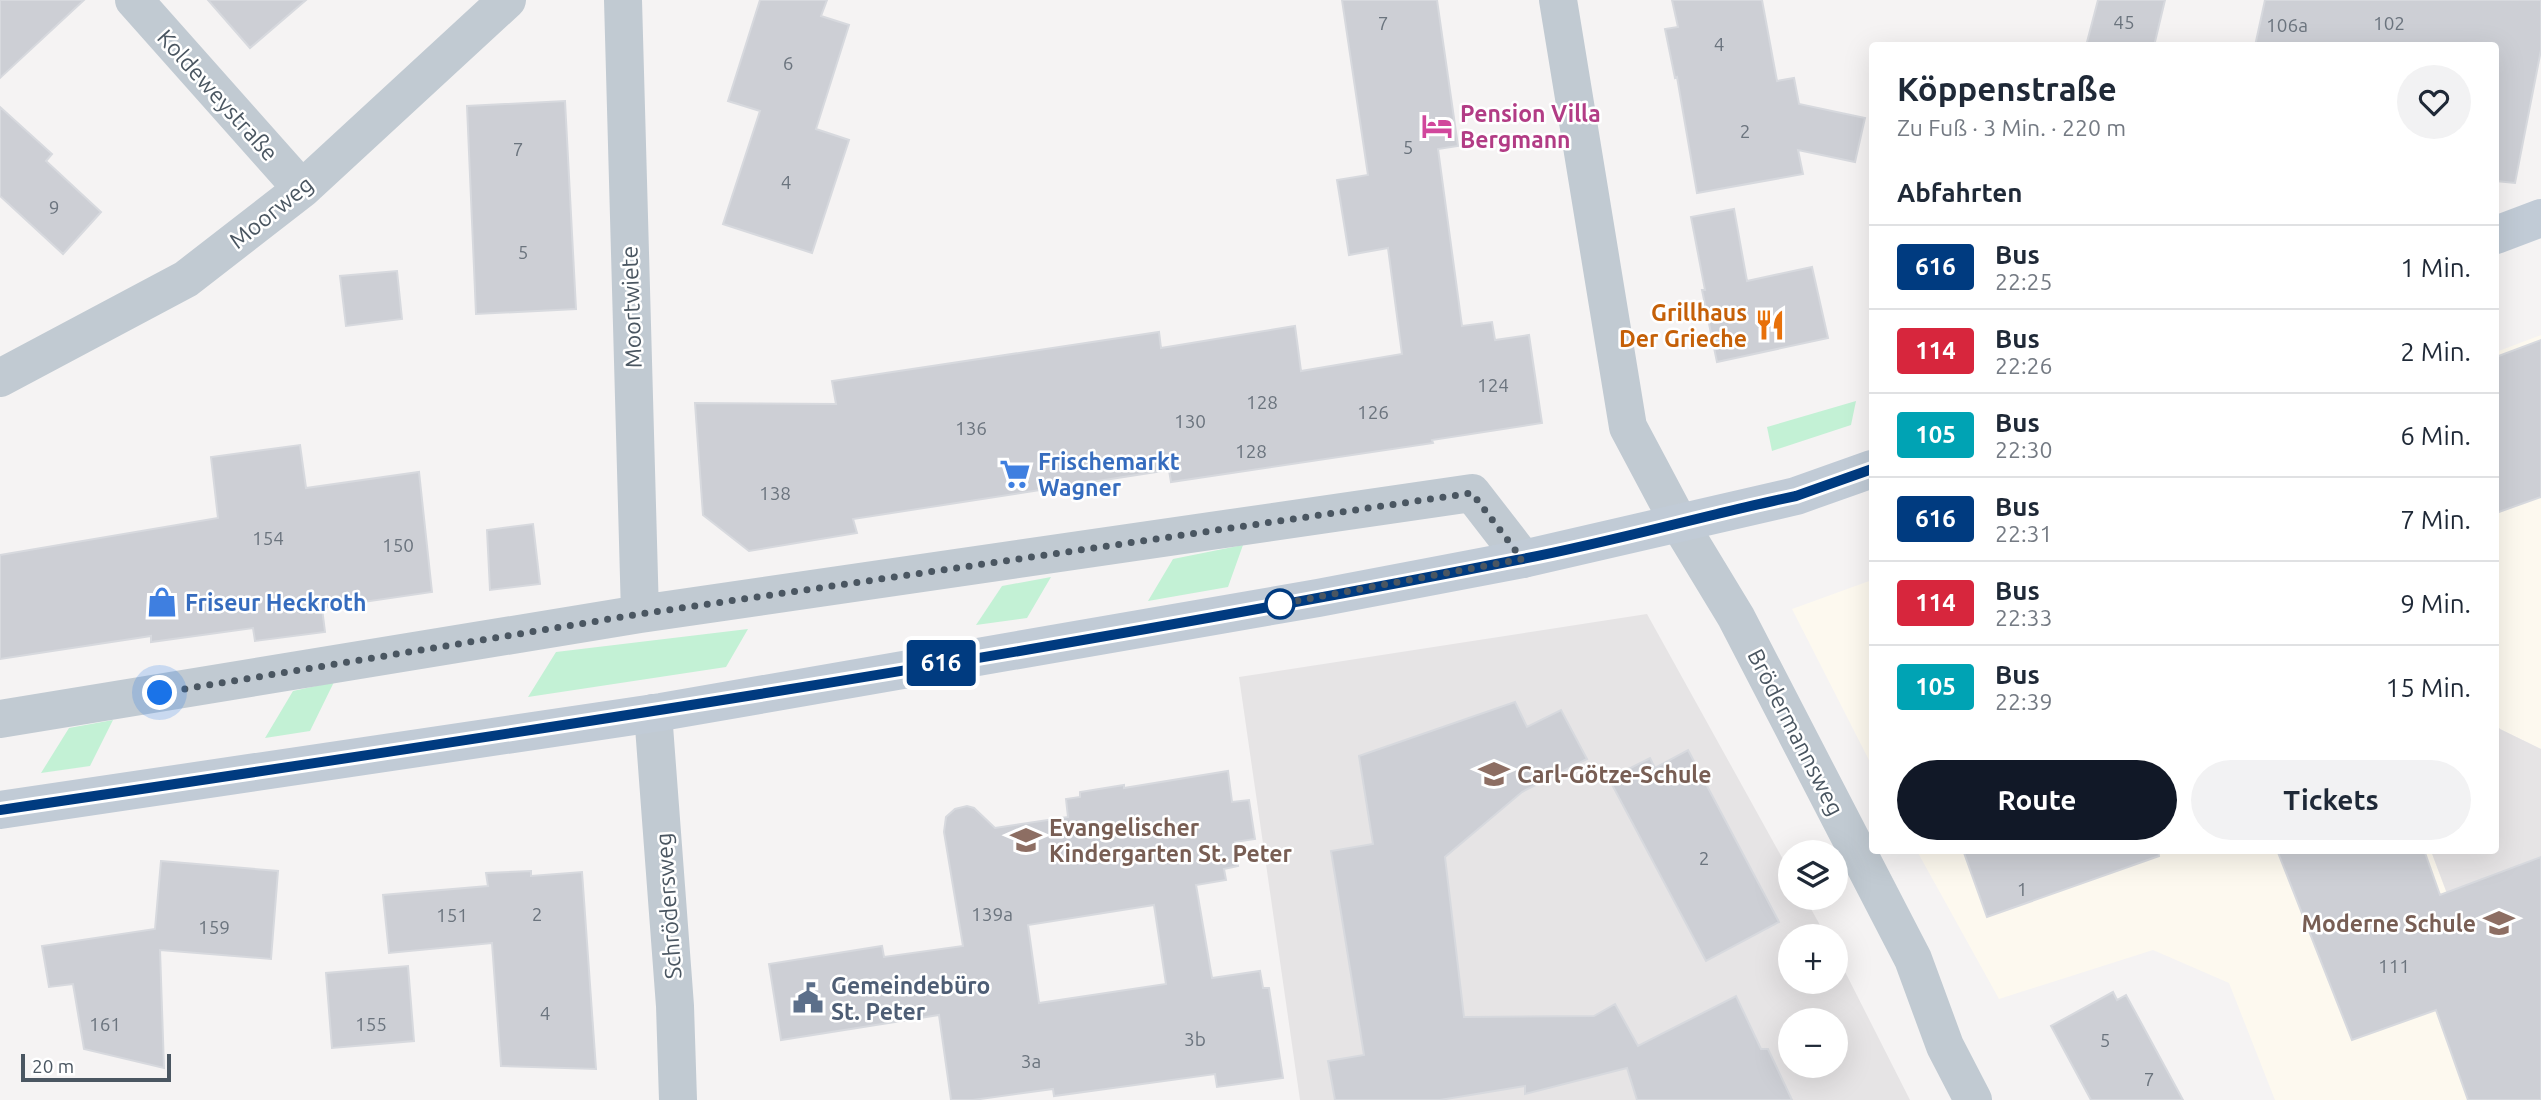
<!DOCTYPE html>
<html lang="de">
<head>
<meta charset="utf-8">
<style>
	:root { --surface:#fff; --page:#f2f2f3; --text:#1f2937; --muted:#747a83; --line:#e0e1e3; --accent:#111827 }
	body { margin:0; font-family:Ubuntu,sans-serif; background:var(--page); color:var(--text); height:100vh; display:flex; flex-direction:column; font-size:26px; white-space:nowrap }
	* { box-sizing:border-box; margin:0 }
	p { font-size:23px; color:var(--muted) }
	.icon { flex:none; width:38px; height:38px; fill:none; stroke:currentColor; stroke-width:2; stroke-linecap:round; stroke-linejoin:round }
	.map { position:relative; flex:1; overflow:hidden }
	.side { position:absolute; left:1869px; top:42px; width:630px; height:812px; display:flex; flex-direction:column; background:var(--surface); border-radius:7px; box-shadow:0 7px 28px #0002 }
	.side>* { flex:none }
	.badge { padding:0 14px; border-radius:5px; font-size:24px; line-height:46px }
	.fabs { position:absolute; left:1778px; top:840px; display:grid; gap:14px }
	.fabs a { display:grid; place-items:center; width:70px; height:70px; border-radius:50%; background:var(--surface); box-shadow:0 7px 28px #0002; font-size:35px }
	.scale { position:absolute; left:21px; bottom:18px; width:150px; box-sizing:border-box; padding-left:7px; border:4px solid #4a5661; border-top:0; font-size:19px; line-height:24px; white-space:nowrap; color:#4a5661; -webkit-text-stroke:5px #fff; paint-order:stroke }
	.you { position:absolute; width:35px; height:35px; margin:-18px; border:5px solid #fff; border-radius:50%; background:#1a73e8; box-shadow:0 0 0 10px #1a73e833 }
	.map>.badge { position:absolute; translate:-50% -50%; box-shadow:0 0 0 4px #fff }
	h2 { padding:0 28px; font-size:26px; line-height:63px }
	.round { display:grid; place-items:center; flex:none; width:74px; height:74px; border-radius:37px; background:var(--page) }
	.head { display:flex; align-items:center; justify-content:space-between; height:119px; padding:0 28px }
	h1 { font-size:33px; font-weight:700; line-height:52px }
	.action { display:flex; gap:14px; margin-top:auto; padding:14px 28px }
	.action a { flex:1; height:80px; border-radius:42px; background:var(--accent); color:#fff; font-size:28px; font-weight:700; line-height:80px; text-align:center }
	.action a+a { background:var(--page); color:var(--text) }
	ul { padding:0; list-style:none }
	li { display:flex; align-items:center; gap:21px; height:84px; padding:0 28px; border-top:2px solid var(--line) }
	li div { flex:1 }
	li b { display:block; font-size:26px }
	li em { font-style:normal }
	li .badge { min-width:77px; font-weight:700; text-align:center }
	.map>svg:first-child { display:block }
	.commercial { fill:#fdf9ef }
	.education { fill:#e6e4e5; fill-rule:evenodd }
	.green { fill:#c3f1d5 }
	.building { fill:#cdcfd5; stroke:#d7d9de; stroke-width:2; fill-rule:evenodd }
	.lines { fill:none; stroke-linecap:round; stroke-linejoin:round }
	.minor { stroke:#c1cad2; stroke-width:38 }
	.secondary { stroke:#c1cbd6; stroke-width:38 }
	.line-casing { stroke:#fff; stroke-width:16 }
	.line { stroke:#003b80; stroke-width:10 }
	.walk { stroke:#4a5661; stroke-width:7; stroke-dasharray:0 12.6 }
	.stop-dot { fill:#fff; stroke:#003b80; stroke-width:3.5 }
	.labels { text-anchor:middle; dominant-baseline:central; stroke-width:5; stroke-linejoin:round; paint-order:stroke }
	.number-label { font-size:19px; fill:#6b747e }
	.street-label { font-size:23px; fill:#4a5661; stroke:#fff }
	.hotel-label { font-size:23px; font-weight:bold; fill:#b23c85; stroke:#fff; text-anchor:start }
	.food-label { font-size:23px; font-weight:bold; fill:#c56008; stroke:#fff; text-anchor:end }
	.shop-label { font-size:23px; font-weight:bold; fill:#366cbe; stroke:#fff; text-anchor:start }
	.education-label { font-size:23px; font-weight:bold; fill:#785e54; stroke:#fff; text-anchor:start }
	.service-label { font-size:23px; font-weight:bold; fill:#4e5e75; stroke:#fff; text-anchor:start }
</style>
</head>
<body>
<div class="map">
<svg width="2541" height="1100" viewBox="0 0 2541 1100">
	<rect width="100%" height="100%" fill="#f5f3f3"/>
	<!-- commercial -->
	<path class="commercial" d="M 2541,335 L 2541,749 L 2500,729 L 2496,724 L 2496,352 Z
		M 1872,580 L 1872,766 L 1792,609 Z
		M 1917,851 L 2431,851 L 2525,1100 L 2275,1100 L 2229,983 L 2153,950 L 1999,999 Z"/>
	<!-- education -->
	<path class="education" d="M 1647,614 L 1790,872 L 1790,898 L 1805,898 L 1826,936 L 1790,936 L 1790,982 L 1836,982 L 1836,954 L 1910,1100 L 1300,1100 L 1239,677 ZM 1790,1020 L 1836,1020 L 1836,1066 L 1790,1066 Z
		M 2496,724 L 2500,729 L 2541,749 L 2541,1100 L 2485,995 L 2431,851 L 2496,850 Z"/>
	<!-- green -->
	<path class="green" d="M 1856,401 L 1851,425 L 1772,451 L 1767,427 Z
		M 1243,545 L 1228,587 L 1148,601 L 1173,559 Z
		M 1051,577 L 1027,618 L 976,625 L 1002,586 Z
		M 748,629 L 726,667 L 528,697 L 556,652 Z
		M 334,682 L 310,731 L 265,738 L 293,691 Z
		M 113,720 L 90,766 L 41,773 L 69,728 Z"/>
	<!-- building -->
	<path class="building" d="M 0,0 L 84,0 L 0,78 Z
		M 208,0 L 306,0 L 250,48 Z
		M 760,0 L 827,0 L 821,16 L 849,25 L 816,129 L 849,140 L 812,253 L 723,224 L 760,111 L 728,101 Z
		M 1342,0 L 1437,0 L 1458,146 L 1438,149 L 1462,326 L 1492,322 L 1495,340 L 1529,335 L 1542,423 L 1432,440 L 1433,443 L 1171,482 L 1169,470 L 853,519 L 857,533 L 749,551 L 703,515 L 695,403 L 836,404 L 832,381 L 1159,332 L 1161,348 L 1295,326 L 1301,371 L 1402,354 L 1388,248 L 1349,255 L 1337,180 L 1368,175 Z
		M 1672,0 L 1762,0 L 1777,81 L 1794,78 L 1799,104 L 1865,118 L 1855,162 L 1798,150 L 1803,174 L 1697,193 L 1677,77 L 1675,78 L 1665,29 L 1678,27 Z
		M 2098,0 L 2165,0 L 2154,46 L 2086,46 Z
		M 2265,0 L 2541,0 L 2541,50 L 2515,183 L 2496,181 L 2496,46 L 2255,46 Z
		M 565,101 L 576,309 L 476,314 L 467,106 Z
		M 0,107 L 52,154 L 46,161 L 101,212 L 63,254 L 0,196 Z
		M 1734,209 L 1747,281 L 1812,267 L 1828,338 L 1717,362 L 1702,290 L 1705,290 L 1691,217 Z
		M 397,271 L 402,319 L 346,326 L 340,276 Z
		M 2541,340 L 2541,497 L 2496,513 L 2496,357 Z
		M 300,445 L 306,488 L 419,472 L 432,592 L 322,608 L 325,632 L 255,641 L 253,628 L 151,642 L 151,636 L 0,659 L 0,555 L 218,518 L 211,457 Z
		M 533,524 L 540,584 L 490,590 L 487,530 Z
		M 1515,702 L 1527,727 L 1561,710 L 1587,759 L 1522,792 L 1445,857 L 1464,1017 L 1594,1016 L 1615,1004 L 1638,1046 L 1736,996 L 1761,1049 L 1768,1049 L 1792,1100 L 1637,1100 L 1627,1068 L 1525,1094 L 1525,1086 L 1440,1100 L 1335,1100 L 1328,1061 L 1364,1055 L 1331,851 L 1373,844 L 1359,756 Z
		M 1688,750 L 1779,922 L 1706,961 L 1609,779 L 1650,758 L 1655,768 Z
		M 1228,771 L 1232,802 L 1249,800 L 1255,839 L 1235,842 L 1238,866 L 1224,869 L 1226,880 L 1196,885 L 1212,978 L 1260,971 L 1263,988 L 1269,988 L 1283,1078 L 1217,1087 L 1215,1074 L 1054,1096 L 1053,1089 L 973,1100 L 951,1100 L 939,1015 L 781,1040 L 769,964 L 882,946 L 884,957 L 963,946 L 944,832 L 946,817 L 955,809 L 967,806 L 974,808 L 995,828 L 1068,817 L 1066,799 L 1080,797 L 1080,792 L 1124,785 L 1124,788 ZM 1154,905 L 1166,984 L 1039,1003 L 1028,925 Z
		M 1963,850 L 2158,850 L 2159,856 L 1987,917 Z
		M 2277,850 L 2424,850 L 2440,895 L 2541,857 L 2541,1100 L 2468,1100 L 2436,1010 L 2352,1040 Z
		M 161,861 L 278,871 L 271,959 L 160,950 L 164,1068 L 84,1049 L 73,984 L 49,987 L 42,946 L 155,929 Z
		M 531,871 L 531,876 L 582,872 L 596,1069 L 501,1066 L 492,943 L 389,953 L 383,895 L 488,886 L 486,873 Z
		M 408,966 L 414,1041 L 332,1048 L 326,973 Z
		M 2113,992 L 2117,1000 L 2126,995 L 2183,1100 L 2091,1100 L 2051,1026 Z"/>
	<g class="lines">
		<!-- minor -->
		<path class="minor" d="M 134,0 L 302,189
			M 623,0 L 640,614
			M 1558,0 L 1628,427 L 1679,523 L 1736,617 L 1913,959 L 1945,1046 L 1973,1100
			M 0,378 L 186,279 L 302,189 L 507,0
			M 653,713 L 675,1006 L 678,1100
			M 0,719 L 640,614 L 1472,493 L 1523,559"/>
		<!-- secondary -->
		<path class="secondary" d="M 2496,235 L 2541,218
			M 0,810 L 661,712 L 1318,598 L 1523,559 L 1796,496 L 1872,469"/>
	</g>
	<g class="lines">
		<!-- line casing -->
		<g class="line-casing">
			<path id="line" d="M 0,810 C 507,735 1014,659 1517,560 C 1603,544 1687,520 1773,501 L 1796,496 L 1872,469"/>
		</g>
		<!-- line -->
		<use href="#line" class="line"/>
		<!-- walk -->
		<path class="walk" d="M 160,693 L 640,614 L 1472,493 L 1522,559 L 1280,604"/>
	</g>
	<!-- icons -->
	<defs>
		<g id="hotel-bare" transform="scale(2.415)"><path d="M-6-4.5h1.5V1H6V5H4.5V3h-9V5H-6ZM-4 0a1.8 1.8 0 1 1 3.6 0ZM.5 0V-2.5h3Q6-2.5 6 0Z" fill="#d1479c" stroke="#fff" stroke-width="2.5" paint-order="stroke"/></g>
		<g id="restaurant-bare" transform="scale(2.415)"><path d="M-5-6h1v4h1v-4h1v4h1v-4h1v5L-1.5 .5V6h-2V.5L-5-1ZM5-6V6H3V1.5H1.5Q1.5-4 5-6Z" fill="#e8710a" stroke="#fff" stroke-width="2.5" paint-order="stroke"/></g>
		<g id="supermarket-bare" transform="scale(2.415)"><path d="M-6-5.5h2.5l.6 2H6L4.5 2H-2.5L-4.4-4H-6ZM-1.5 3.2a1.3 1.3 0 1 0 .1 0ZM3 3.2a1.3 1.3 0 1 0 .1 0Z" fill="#3f7fe0" stroke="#fff" stroke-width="2.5" paint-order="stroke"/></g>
		<g id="shop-bare" transform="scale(2.415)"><path d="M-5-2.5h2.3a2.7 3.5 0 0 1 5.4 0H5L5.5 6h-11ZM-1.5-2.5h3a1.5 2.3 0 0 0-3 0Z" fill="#3f7fe0" stroke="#fff" stroke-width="2.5" paint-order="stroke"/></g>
		<g id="school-bare" transform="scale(2.415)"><path d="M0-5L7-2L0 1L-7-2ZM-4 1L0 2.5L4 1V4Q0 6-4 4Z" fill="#8d6e63" stroke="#fff" stroke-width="2.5" paint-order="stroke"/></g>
		<g id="civic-bare" transform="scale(2.415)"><path d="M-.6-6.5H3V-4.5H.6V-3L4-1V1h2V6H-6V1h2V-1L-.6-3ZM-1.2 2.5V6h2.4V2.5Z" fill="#5c6f8a" stroke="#fff" stroke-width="2.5" paint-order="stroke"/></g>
	</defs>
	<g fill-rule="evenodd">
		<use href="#hotel-bare" x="1437" y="126"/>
		<use href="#restaurant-bare" x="1770" y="325"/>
		<use href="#supermarket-bare" x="1015" y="474"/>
		<use href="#shop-bare" x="162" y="602"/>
		<use href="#school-bare" x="1494" y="774"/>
		<use href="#school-bare" x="1026" y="840"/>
		<use href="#school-bare" x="2499" y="923"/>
		<use href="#civic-bare" x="808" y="998"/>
	</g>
	<!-- markers -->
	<circle class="stop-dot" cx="1280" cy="604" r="14"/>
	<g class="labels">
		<!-- number labels -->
		<g class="number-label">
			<text x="2124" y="22">45</text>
			<text x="1383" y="23">7</text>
			<text x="2389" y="23">102</text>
			<text x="2287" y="25">106a</text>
			<text x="1719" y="44">4</text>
			<text x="788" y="63">6</text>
			<text x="1745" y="131">2</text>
			<text x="1408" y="147">5</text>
			<text x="518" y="149">7</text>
			<text x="786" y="182">4</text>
			<text x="54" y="207">9</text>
			<text x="523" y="252">5</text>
			<text x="1493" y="385">124</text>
			<text x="1262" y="402">128</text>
			<text x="1373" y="412">126</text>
			<text x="1190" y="421">130</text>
			<text x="971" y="428">136</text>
			<text x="1251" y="451">128</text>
			<text x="775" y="493">138</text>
			<text x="268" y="538">154</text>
			<text x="398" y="545">150</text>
			<text x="1704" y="858">2</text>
			<text x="2022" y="889">1</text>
			<text x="537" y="914">2</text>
			<text x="992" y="914">139a</text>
			<text x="452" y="915">151</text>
			<text x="214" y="927">159</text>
			<text x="2394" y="966">111</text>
			<text x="545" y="1013">4</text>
			<text x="105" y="1024">161</text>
			<text x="371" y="1024">155</text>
			<text x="1195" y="1039">3b</text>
			<text x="2105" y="1040">5</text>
			<text x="1031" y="1061">3a</text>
			<text x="2149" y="1079">7</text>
		</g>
		<!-- street labels -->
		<g class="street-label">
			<text transform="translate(218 95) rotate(48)">Koldeweystraße</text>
			<text transform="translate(271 212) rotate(-39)">Moorweg</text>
			<text transform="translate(631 307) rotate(-92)">Moortwiete</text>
			<text transform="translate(1796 732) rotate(63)">Brödermannsweg</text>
			<text transform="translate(668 906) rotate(-94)">Schrödersweg</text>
		</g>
		<!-- hotel labels -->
		<g class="hotel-label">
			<text x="1460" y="113">Pension Villa<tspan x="1460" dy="26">Bergmann</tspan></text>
		</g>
		<!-- food labels -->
		<g class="food-label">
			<text x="1747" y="312">Grillhaus<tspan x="1747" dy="26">Der Grieche</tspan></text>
		</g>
		<!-- shop labels -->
		<g class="shop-label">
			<text x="1038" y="461">Frischemarkt<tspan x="1038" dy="26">Wagner</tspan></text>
			<text x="185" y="602">Friseur Heckroth</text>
		</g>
		<!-- education labels -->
		<g class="education-label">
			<text x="1517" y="774">Carl-Götze-Schule</text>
			<text x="1049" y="827">Evangelischer<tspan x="1049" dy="26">Kindergarten St. Peter</tspan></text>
			<text x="2476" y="923" text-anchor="end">Moderne Schule</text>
		</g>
		<!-- service labels -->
		<g class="service-label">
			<text x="831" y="985">Gemeindebüro<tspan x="831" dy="26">St. Peter</tspan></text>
		</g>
	</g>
</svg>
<div class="fabs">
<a><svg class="icon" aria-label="layers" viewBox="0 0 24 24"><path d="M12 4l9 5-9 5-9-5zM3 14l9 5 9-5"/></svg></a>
<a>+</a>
<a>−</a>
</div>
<div class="scale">20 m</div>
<div class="you" style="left:160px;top:693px"></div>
<b class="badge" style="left:941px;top:663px;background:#003b80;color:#fff">616</b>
<section class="side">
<div class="head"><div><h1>Köppenstraße</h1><p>Zu Fuß · 3 Min. · 220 m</p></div><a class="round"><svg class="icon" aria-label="heart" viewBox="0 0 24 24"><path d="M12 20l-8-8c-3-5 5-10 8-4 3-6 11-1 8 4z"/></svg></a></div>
<h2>Abfahrten</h2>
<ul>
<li><span class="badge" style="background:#003b80;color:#fff">616</span><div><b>Bus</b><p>22:25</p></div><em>1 Min.</em></li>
<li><span class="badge" style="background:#d7263d;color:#fff">114</span><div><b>Bus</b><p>22:26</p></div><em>2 Min.</em></li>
<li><span class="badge" style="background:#00a3b4;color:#fff">105</span><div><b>Bus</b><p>22:30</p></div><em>6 Min.</em></li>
<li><span class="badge" style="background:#003b80;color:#fff">616</span><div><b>Bus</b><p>22:31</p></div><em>7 Min.</em></li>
<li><span class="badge" style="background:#d7263d;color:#fff">114</span><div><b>Bus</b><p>22:33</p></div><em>9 Min.</em></li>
<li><span class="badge" style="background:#00a3b4;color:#fff">105</span><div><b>Bus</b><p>22:39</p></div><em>15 Min.</em></li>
</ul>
<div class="action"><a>Route</a><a>Tickets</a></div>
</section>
</div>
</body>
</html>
